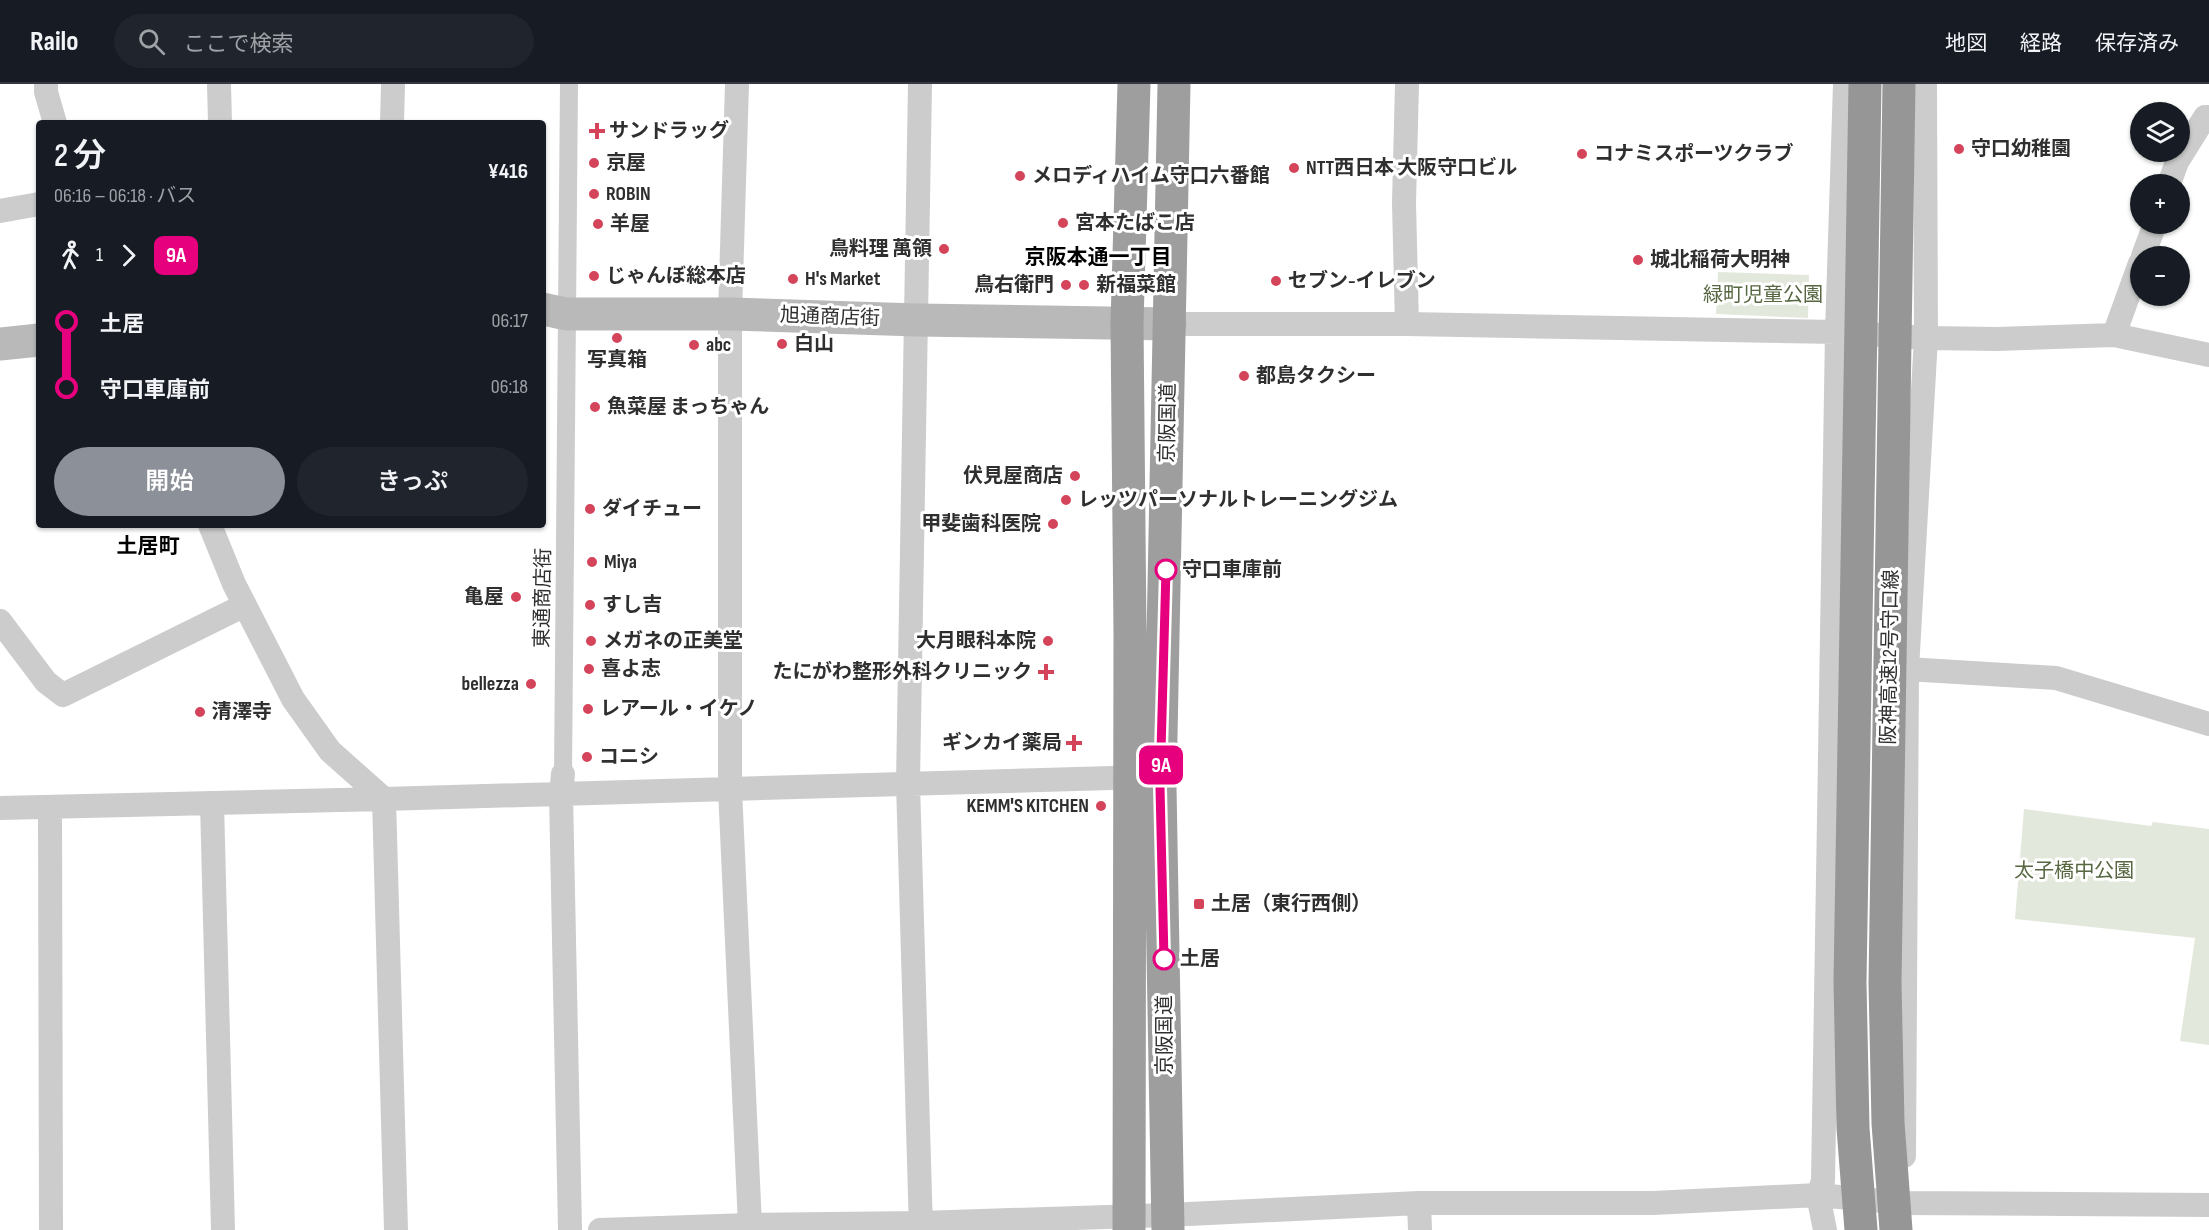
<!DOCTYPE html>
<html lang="ja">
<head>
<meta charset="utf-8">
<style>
	:root { --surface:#171b24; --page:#20242c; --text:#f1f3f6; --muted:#9ea1a6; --line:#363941; --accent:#8c9099 }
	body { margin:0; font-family:"Sofia Sans Condensed","Noto Sans JP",sans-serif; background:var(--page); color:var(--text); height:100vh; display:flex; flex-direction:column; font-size:22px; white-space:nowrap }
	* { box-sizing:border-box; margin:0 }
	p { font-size:20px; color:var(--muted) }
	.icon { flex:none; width:33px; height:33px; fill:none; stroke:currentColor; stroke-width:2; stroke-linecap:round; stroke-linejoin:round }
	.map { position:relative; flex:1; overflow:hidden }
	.side { position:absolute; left:36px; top:36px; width:510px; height:408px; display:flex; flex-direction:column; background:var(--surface); border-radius:6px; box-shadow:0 2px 4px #0004 }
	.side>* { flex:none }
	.badge { padding:0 12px; border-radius:9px; font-size:21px; line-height:39px }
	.tools { position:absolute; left:2130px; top:18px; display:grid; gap:12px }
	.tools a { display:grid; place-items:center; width:60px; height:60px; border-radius:50%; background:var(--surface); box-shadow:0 2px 4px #0004; font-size:30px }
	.map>.badge { position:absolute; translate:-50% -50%; box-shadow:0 0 0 3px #fff }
	.legs { display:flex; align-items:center; gap:9px; height:66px; padding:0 18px; font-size:20px }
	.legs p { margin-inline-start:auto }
	.summary { display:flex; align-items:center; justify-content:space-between; height:102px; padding:0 18px }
	h1 { font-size:33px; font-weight:600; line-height:45px }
	.action { display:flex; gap:12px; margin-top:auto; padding:12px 18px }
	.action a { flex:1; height:69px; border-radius:36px; background:var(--accent); color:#fff; font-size:24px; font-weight:600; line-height:69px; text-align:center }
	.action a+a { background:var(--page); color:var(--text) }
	ul { padding:0 18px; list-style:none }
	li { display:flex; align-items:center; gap:21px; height:66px; font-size:22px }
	li i { display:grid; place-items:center; width:9px; height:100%; margin:0 8px; background:currentColor }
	li i::after { content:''; width:15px; height:15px; margin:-8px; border:4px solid; border-radius:50%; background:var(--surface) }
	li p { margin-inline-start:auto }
	li:first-child i { background:linear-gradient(#0000 50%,currentColor 0) }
	li:last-child i { background:linear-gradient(currentColor 50%,#0000 0) }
	header { display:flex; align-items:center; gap:36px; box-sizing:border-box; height:84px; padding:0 30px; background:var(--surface); border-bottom:2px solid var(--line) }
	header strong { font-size:28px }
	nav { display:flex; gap:33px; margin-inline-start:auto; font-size:21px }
	.search { width:420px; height:54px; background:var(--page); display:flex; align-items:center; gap:15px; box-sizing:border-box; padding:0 21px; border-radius:33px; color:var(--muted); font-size:22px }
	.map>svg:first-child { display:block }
	.green { fill:#e3e8dc }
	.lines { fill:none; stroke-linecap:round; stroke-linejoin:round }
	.pedestrian { stroke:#ccc; stroke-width:18 }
	.minor { stroke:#ccc; stroke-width:24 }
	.secondary { stroke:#b9b9b9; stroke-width:33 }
	.trunk { stroke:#9e9e9e; stroke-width:33 }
	.motorway-bridge { stroke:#969696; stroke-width:33 }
	.line-1-casing { stroke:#fff; stroke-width:14 }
	.line-1 { stroke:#e6007e; stroke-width:9 }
	.poi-dot { fill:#d4445b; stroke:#fff; stroke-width:2 }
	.stop-1-dot { fill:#fff; stroke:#e6007e; stroke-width:3 }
	.labels { text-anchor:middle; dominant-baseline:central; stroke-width:6; stroke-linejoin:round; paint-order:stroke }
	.poi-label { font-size:20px; font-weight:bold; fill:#2f2f2f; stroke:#fff; text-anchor:start }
	.park-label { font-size:20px; fill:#566741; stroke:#fff }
	.street-label { font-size:20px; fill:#2f2f2f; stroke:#fff }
	.stop-label { font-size:20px; font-weight:bold; fill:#2f2f2f; stroke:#fff; text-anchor:start }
	.neighbourhood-label { font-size:21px; font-weight:bold; fill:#000; stroke:#fff }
</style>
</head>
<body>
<header>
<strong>Railo</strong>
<div class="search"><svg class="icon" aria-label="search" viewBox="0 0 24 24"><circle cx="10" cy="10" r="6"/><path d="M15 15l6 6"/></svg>ここで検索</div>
<nav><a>地図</a><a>経路</a><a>保存済み</a></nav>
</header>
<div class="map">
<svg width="2209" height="1146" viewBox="0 0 2209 1146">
	<rect width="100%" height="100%" fill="#fff"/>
	<!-- green -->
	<path class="green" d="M 1718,188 L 1809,191 L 1808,234 L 1716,230 Z
		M 2024,725 L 2151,742 L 2153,738 L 2209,745 L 2209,961 L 2180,957 L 2195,854 L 2015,835 Z"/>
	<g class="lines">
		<!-- pedestrian -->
		<path class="pedestrian" d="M 563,690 L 569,0"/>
		<!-- minor -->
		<path class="minor" d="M 46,0 L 46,8 L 55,39
			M 219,0 L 220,39
			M 737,0 L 730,230 L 730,705 L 750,1141
			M 920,0 L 908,699 L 921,1146
			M 392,39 L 393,0
			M 2169,100 L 2177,78 L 2205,33 L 2209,33
			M 0,127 L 39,120
			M 2143,172 L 2155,140
			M 1170,240 L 1407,240 L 1837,248 L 1926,254 L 1997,255 L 2114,251 L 2209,271
			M 1407,240 L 1404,119 L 1407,0
			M 2114,251 L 2140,179
			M 210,441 L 234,500 L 293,615 L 330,667 L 384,715 L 396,1146
			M 0,537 L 46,598 L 63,611 L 245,521
			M 1907,585 L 2056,594 L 2209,640
			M 563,690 L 561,710 L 570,1146
			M 212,719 L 223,1146
			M 0,724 L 384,715 L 1146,693
			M 50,724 L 51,1146
			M 1904,1072 L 1907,585 L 1926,254 L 1925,0
			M 1419,1119 L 1420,1146
			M 600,1146 L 750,1141 L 921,1139 L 1168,1131 L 1419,1119 L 1653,1119 L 1818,1111 L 1903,1119 L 2209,1121
			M 1825,1146 L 1818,1111 L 1823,1097 L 1837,248 L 1845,0"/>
		<!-- secondary -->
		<path class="secondary" d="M 543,225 L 566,230 L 730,230 L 917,236 L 1170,240
			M 0,260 L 39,256"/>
		<!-- trunk -->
		<path class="trunk" d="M 1129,1146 L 1130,549 L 1127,239 L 1134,0
			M 1168,1146 L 1160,703 L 1174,0"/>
		<!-- motorway-bridge -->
		<path class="motorway-bridge" d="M 1861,1146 L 1853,1044 L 1850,898 L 1865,0
			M 1896,1146 L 1888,1039 L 1885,899 L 1899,0"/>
	</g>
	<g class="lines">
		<!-- line-1 casing -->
		<g class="line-1-casing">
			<path id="line-1" d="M 1164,875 L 1160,703 L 1166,486"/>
		</g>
		<!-- line-1 -->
		<use href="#line-1" class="line-1"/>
	</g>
	<!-- markers -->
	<g class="poi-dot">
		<path d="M594 38h6v6h6v6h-6v6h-6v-6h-6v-6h6z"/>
		<circle cx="1959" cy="65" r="6"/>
		<circle cx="1582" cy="70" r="6"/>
		<circle cx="594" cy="79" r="6"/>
		<circle cx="1294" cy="84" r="6"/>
		<circle cx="1020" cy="92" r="6"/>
		<circle cx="594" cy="110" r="6"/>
		<circle cx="1063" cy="139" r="6"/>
		<circle cx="598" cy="140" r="6"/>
		<circle cx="944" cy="165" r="6"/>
		<circle cx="1638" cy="176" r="6"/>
		<circle cx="594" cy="192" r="6"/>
		<circle cx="793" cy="195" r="6"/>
		<circle cx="1276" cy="197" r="6"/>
		<circle cx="1066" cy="201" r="6"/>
		<circle cx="1084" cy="201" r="6"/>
		<circle cx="617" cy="254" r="6"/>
		<circle cx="782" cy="260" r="6"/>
		<circle cx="694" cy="261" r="6"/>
		<circle cx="1244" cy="292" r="6"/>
		<circle cx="595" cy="323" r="6"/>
		<circle cx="1075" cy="392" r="6"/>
		<circle cx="1066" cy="416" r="6"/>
		<circle cx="590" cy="425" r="6"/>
		<circle cx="1053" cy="440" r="6"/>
		<circle cx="592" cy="478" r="6"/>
		<circle cx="516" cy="513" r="6"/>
		<circle cx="590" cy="521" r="6"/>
		<circle cx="591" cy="557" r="6"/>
		<circle cx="1048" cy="557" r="6"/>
		<circle cx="589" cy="585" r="6"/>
		<path d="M1043 579h6v6h6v6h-6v6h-6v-6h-6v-6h6z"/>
		<circle cx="531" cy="600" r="6"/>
		<circle cx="588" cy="625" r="6"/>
		<circle cx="200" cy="628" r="6"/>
		<path d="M1071 650h6v6h6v6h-6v6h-6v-6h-6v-6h6z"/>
		<circle cx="587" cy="673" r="6"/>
		<circle cx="1101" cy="722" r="6"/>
		<rect x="1193" y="814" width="12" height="12" rx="3"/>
	</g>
	<g class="stop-1-dot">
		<circle cx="1166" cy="486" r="10"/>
		<circle cx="1164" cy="875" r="10"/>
	</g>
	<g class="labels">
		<!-- poi labels -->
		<g class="poi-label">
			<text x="609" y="47">サンドラッグ</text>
			<text x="1971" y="65">守口幼稚園</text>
			<text x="1594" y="70">コナミスポーツクラブ</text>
			<text x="606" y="79">京屋</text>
			<text x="1306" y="84">NTT西日本 大阪守口ビル</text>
			<text x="1032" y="92">メロディハイム守口六番館</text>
			<text x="606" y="110">ROBIN</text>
			<text x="1075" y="139">宮本たばこ店</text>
			<text x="610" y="140">羊屋</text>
			<text x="932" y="165" text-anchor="end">鳥料理 萬領</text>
			<text x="1650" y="176">城北稲荷大明神</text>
			<text x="606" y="192">じゃんぼ総本店</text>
			<text x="805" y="195">H's Market</text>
			<text x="1288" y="197">セブン-イレブン</text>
			<text x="1054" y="201" text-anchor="end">鳥右衛門</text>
			<text x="1096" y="201">新福菜館</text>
			<text x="794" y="260">白山</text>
			<text x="706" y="261">abc</text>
			<text x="617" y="276" text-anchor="middle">写真箱</text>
			<text x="1256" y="292">都島タクシー</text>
			<text x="607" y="323">魚菜屋 まっちゃん</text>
			<text x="1063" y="392" text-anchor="end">伏見屋商店</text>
			<text x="1078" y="416">レッツパーソナルトレーニングジム</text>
			<text x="602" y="425">ダイチュー</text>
			<text x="1041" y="440" text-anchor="end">甲斐歯科医院</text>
			<text x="604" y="478">Miya</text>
			<text x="504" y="513" text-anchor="end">亀屋</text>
			<text x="602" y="521">すし吉</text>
			<text x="603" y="557">メガネの正美堂</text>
			<text x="1036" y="557" text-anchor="end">大月眼科本院</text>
			<text x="601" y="585">喜よ志</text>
			<text x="1032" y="588" text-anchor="end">たにがわ整形外科クリニック</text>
			<text x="519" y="600" text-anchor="end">bellezza</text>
			<text x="600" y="625">レアール・イケノ</text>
			<text x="212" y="628">清澤寺</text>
			<text x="1062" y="659" text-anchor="end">ギンカイ薬局</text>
			<text x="599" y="673">コニシ</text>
			<text x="1089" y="722" text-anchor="end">KEMM'S KITCHEN</text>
			<text x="1211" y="820">土居（東行西側）</text>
		</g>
		<!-- park labels -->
		<g class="park-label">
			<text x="1763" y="211">緑町児童公園</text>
			<text x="2074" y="787">太子橋中公園</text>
		</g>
		<!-- street labels -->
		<g class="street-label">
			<text transform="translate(830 233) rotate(2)">旭通商店街</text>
			<text transform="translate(1168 339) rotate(-89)">京阪国道</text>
			<text transform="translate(543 514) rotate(-89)">東通商店街</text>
			<text transform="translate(1890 573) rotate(-89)">阪神高速12号守口線</text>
			<text transform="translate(1165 951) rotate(-90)">京阪国道</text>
		</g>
		<!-- stop labels -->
		<g class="stop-label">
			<text x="1182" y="486">守口車庫前</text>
			<text x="1180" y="875">土居</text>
		</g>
		<!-- neighbourhood labels -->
		<g class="neighbourhood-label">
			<text x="1098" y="173">京阪本通一丁目</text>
			<text x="148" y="462">土居町</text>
		</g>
	</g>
</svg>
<div class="tools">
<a><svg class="icon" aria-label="layers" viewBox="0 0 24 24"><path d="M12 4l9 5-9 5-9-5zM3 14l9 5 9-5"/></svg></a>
<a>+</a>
<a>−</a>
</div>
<b class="badge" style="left:1161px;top:681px;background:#e6007e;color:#fff">9A</b>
<section class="side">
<div class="summary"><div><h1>2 分</h1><p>06:16 – 06:18 · バス</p></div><b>¥416</b></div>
<div class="legs"><svg class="icon" aria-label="walk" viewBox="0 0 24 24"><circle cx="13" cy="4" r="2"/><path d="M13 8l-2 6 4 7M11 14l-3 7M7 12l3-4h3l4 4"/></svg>1<svg class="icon" aria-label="forward" viewBox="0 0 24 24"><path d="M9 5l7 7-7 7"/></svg><b class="badge" style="background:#e6007e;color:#fff">9A</b></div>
<ul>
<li><i style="color:#e6007e"></i><b>土居</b><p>06:17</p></li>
<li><i style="color:#e6007e"></i><b>守口車庫前</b><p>06:18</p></li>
</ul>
<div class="action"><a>開始</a><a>きっぷ</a></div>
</section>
</div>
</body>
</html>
